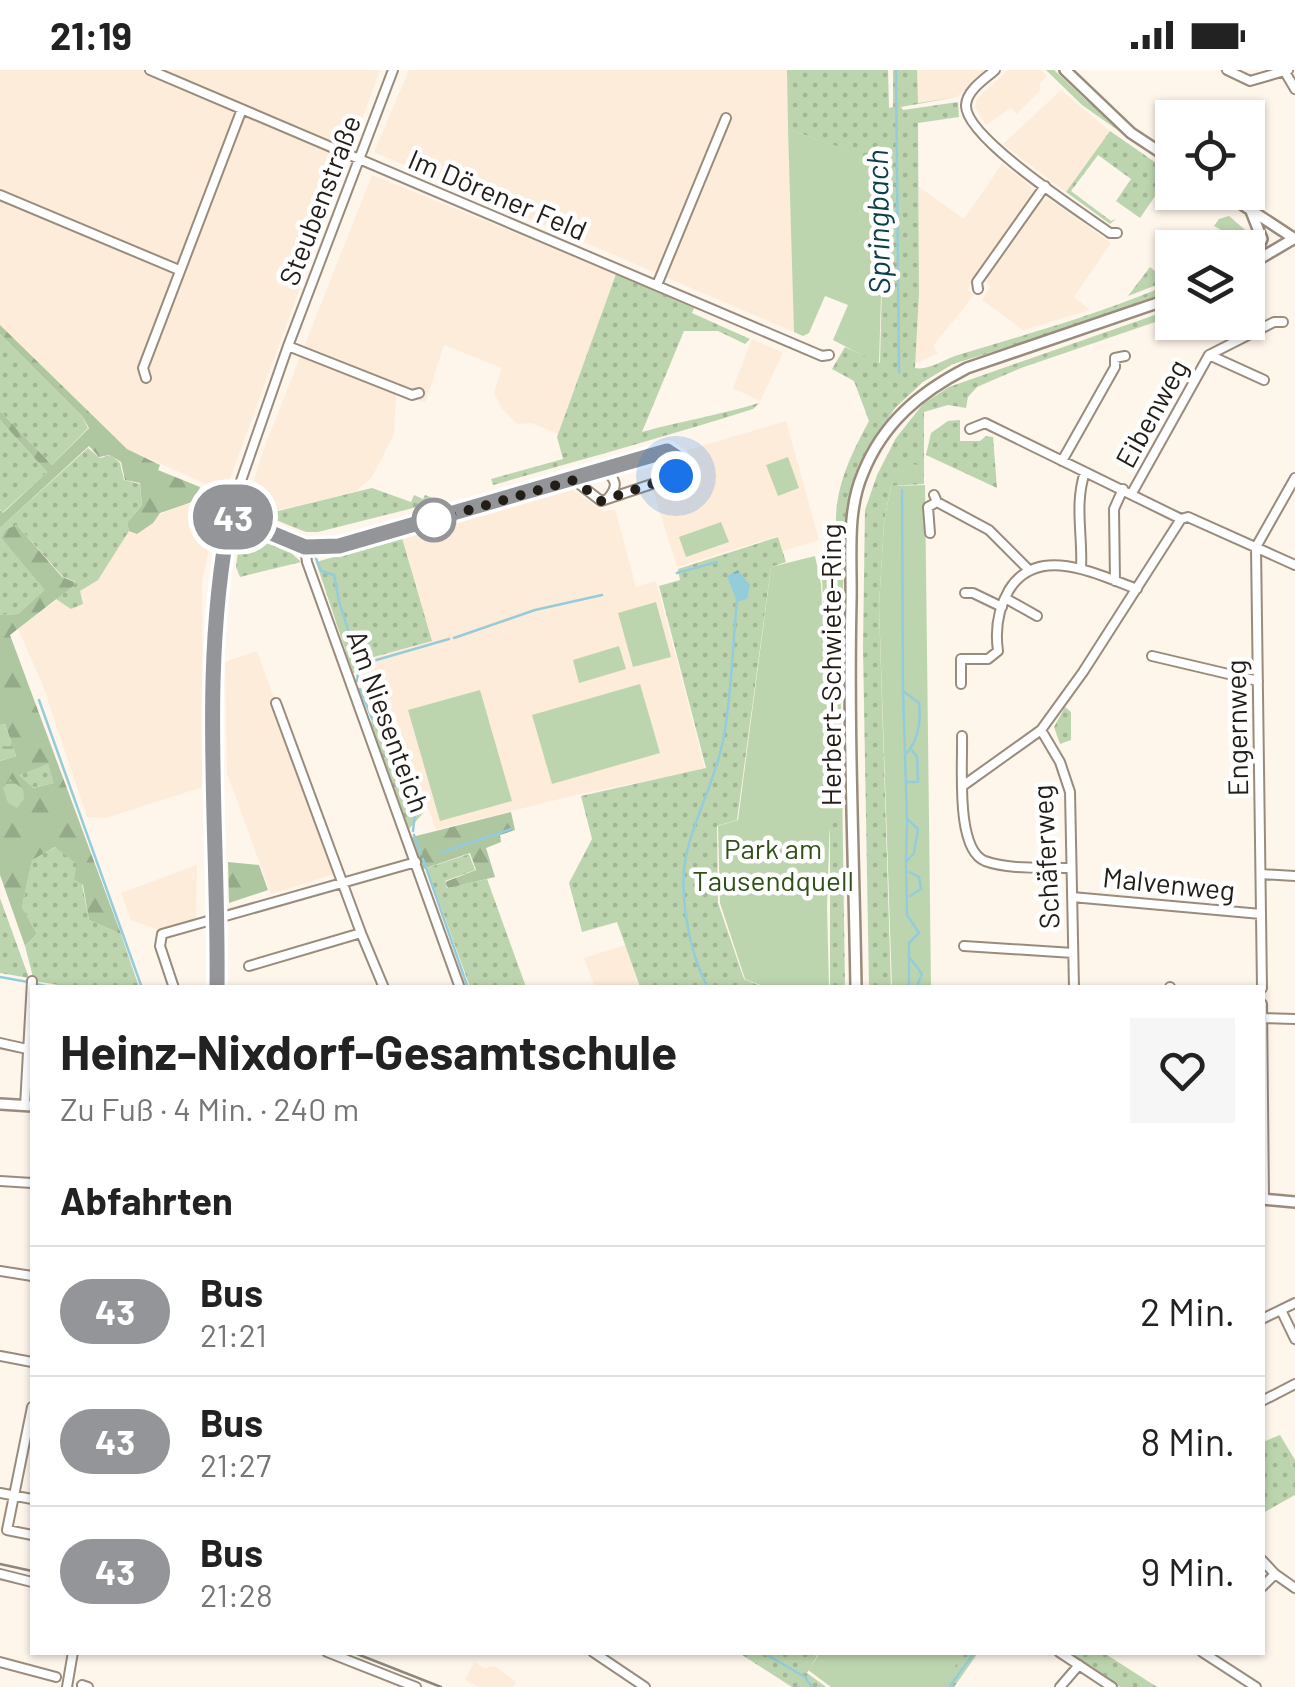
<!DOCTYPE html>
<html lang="de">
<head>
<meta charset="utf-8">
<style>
	:root { --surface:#fff; --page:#f6f6f6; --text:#222; --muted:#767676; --line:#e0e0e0 }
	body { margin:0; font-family:Barlow,sans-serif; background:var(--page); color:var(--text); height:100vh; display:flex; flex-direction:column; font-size:38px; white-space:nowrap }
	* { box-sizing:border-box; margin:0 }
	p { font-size:32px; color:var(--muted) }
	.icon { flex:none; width:55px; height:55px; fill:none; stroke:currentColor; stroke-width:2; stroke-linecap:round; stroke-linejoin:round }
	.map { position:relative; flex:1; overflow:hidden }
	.panel { position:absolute; left:30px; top:915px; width:1235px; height:670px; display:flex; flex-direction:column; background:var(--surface); border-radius:0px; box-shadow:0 2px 8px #0004 }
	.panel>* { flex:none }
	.badge { padding:0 20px; border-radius:32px; font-size:35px; line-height:65px }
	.fabs { position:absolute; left:1155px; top:30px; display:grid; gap:20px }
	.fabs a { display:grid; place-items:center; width:110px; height:110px; border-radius:0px; background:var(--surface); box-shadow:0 2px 8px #0004; font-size:50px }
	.you { position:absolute; width:50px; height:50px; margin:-25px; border:8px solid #fff; border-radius:50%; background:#1a73e8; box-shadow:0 0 0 15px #1a73e833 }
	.map>.badge { position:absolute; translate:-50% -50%; box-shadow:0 0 0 5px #fff }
	h2 { padding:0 30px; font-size:38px; line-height:90px }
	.round { display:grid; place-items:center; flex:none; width:105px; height:105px; border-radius:0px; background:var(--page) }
	.summary { display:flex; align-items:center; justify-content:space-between; height:170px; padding:0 30px }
	h1 { font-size:48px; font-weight:700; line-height:75px }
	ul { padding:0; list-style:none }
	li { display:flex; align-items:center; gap:30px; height:130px; padding:0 30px; border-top:2px solid var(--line) }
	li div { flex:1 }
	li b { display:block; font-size:38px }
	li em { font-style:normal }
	li .badge { min-width:110px; font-weight:700; text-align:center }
	.status { display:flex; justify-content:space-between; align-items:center; height:70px; padding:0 50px; background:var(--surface); direction:ltr }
	.status svg { height:28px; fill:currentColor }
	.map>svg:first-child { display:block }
	.built { fill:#fdecda }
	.grass { fill:url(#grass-dots) }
	.forest { fill:url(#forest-firs); fill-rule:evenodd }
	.wetland { fill:url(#wetland-marsh) }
	.green { fill:#bdd5af }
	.water { fill:url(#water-ripples) }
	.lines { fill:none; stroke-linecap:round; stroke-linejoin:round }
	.stream { stroke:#95ccda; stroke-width:2.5 }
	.minor-casing { stroke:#9a8c7c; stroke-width:12 }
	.major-casing { stroke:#9a8c7c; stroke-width:14 }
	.minor { stroke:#fff; stroke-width:8 }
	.major { stroke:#fff; stroke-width:9 }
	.rail { stroke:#8d867e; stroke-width:2.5 }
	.line-casing { stroke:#fff; stroke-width:22 }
	.line { stroke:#949599; stroke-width:15 }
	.walk { stroke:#231d17; stroke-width:10; stroke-dasharray:0 18 }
	.stop-dot { fill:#fff; stroke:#949599; stroke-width:5 }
	.labels { text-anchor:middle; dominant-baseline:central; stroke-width:9; stroke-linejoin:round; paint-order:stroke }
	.street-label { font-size:28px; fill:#231d17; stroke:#fff }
	.park-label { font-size:28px; fill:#305019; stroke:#fff }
	.water-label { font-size:30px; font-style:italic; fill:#0d404a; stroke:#fff }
</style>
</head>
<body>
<div class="status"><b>21:19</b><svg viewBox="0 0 49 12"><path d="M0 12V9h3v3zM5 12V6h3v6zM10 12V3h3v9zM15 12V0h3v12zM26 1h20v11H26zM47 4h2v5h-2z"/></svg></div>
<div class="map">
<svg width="1295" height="1617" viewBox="0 0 1295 1617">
	<defs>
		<pattern id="grass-dots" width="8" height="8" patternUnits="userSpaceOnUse" patternTransform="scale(2.5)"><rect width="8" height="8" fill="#bdd5af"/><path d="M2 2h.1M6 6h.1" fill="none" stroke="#a2b696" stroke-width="1.8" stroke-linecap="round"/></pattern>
		<pattern id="forest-firs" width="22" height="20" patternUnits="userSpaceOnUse" patternTransform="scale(2.5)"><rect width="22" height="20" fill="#aec7a0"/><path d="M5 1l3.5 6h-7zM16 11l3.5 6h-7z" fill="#95aa89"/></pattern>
		<pattern id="wetland-marsh" width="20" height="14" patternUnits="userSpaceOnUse" patternTransform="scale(2.5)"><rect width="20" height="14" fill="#bdd5af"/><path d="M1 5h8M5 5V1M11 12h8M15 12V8" fill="none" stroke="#a2b696"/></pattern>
		<pattern id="water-ripples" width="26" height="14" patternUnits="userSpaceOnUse" patternTransform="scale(2.5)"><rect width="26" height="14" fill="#95ccda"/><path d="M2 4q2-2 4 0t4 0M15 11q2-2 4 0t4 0" fill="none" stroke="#80afba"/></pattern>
	</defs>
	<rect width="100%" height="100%" fill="#fef5eb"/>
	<!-- built -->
	<path class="built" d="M 0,0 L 380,0 L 225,422 L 127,379 L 0,255 Z
		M 409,0 L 787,0 L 794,262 L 374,82 Z
		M 917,0 L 985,0 L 957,27 L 917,33 Z
		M 1008,0 L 1041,0 L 1047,6 L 1040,13 L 1040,21 L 1017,44 L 1011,38 L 986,55 L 975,37 L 977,29 Z
		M 1061,20 L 1110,61 L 1066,122 L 1003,74 Z
		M 1002,94 L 1031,117 L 1032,126 L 967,219 L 974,225 L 933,276 L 938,283 L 915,294 L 919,224 L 919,117 L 964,149 Z
		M 372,105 L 616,204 L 558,364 L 532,353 L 517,354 L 502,339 L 494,323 L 502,298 L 444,275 L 425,333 L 396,322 L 394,364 L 372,407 L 355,422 L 270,442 L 247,433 L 263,381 Z
		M 1049,129 L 1111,173 L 1074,227 L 1090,240 L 1023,260 L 982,230 L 990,217 L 987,212 L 989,202 L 1039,131 Z
		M 752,269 L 783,283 L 760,331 L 733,318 Z
		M 786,351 L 819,470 L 783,481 L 778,466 L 677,497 L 653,420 L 685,408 L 687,389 L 684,381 Z
		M 569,417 L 603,442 L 615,439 L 636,517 L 656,511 L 705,699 L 580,724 L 436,760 L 396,649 L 377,651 L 358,591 L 432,570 L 402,468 Z
		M 219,431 L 202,512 L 203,717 L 105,748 L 87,747 L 43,616 L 18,559 L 98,499 L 124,464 L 144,451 L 183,435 Z
		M 257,581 L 337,803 L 271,824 L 227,703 L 225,592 Z
		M 197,795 L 196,848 L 159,860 L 131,850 L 121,823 Z
		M 626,875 L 639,917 L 595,917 L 584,888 Z
		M 474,1592 L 486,1599 L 489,1596 L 496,1597 L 516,1612 L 513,1617 L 478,1617 L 465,1610 Z"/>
	<!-- grass -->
	<path class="grass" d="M 787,0 L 888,0 L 889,38 L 893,37 L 893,0 L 917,0 L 918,33 L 957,27 L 901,37 L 903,40 L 958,32 L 959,47 L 918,53 L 919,224 L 915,298 C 928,301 945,289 958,285 C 1031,263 1103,243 1172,213 L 1172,220 L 1081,255 L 953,294 L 923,312 L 895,338 L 869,378 L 847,437 L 840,575 L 845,917 L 830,917 L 830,762 L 827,753 L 832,719 L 822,510 C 844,487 833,463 837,434 C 841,404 855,377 869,351 L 854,311 L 832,299 L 845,277 L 880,293 L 885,94 L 788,59 Z
		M 1046,0 L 1054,0 L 1086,30 L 1155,82 L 1153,85 L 1082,35 Z
		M 1110,61 L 1172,104 L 1172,116 L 1164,113 L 1140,148 L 1116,131 L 1131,109 L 1098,85 L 1071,121 L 1111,151 L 1116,149 L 1110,154 L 1066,122 Z
		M 1150,197 L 1167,211 L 1128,226 Z
		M 616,204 L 694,238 L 692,243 L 750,269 L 745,274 L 718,261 L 684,261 L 642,362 C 681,351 720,345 759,333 L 753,339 C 665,367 580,390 493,415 L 491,409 L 563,389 L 557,367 Z
		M 1172,239 L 1172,245 L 1164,249 L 1021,298 L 977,317 L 968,327 L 966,338 L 948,335 L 924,342 L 924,414 L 891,416 L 884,452 L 879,536 L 891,917 L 869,917 L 863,577 L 865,440 L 877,405 L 896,368 L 923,334 L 949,317 Z
		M 0,264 L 82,346 L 88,358 L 52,395 L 0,341 Z
		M 0,350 L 47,402 L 2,443 L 0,439 Z
		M 960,350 L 960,371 L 980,371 L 986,366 L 993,367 L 997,418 L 926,385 L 931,363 L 948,351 Z
		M 88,378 L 100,388 L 111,385 L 120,393 L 124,410 L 140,414 L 142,435 L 127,453 L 129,461 L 98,510 L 80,521 L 83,534 L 71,539 L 56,529 L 76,512 L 63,507 L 17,455 L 6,459 L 1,468 L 46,520 L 18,544 L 0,545 L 0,458 Z
		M 372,418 L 411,432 L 414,425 L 423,429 L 425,425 L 441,431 L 318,462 L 306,462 L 250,440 L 247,433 L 270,443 Z
		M 251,462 L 285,477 L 301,492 L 240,507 L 236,497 L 240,465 Z
		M 778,467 L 786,492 L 771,497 L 737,750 L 717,756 L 718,833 L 744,909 L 763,917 L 640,917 L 617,852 L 582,862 L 569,813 L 592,769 L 581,726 L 706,698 L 659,516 L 680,510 L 678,499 Z
		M 402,468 L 432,571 L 359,591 L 361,601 L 353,603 L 316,492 Z
		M 1065,637 L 1071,642 L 1071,670 L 1060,674 L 1054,657 Z
		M 393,649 L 425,741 L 409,759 L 370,652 Z
		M 48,694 L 55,713 L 32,718 L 18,704 Z
		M 56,777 L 78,794 L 89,850 L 121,864 L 139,917 L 71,917 L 34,911 L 25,876 L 37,864 L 22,837 L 32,789 Z
		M 469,784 L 475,800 L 445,811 L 447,818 L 487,809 L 526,917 L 470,917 L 427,798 Z
		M 0,828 L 29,908 L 0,903 Z
		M 1280,1365 L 1295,1390 L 1295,1425 L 1263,1443 L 1263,1372 Z
		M 807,1582 L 817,1586 L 807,1603 L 826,1617 L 792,1617 L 739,1583 Z
		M 964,1583 L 978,1583 L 954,1617 L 939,1617 Z
		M 1064,1583 L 1104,1583 L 1157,1617 L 1120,1617 Z"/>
	<!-- forest -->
	<path class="forest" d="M 0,255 L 127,379 L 160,395 L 158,400 L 200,417 L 195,431 L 160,443 L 153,453 L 137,464 L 129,461 L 127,453 L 142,435 L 140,413 L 125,410 L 121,392 L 110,385 L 99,387 L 89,376 L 0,458 L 0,440 L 3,443 L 47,402 L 0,350 L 0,341 L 52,395 L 89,358 L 82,346 L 0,264 Z
		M 17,455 L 62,507 L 77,513 L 10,565 L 121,864 L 89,850 L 83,815 L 74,809 L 77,794 L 55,777 L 32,790 L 22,837 L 37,864 L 25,876 L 0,805 L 0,691 L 16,686 L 5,654 L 0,655 L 0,545 L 18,544 L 45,520 L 1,468 L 6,459 ZM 48,694 L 54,713 L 33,718 L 19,705 Z
		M 511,742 L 515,760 L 500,765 L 501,772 L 486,778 L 495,807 L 448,818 L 445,812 L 476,800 L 470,783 L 423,799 L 412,767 Z
		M 228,792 L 259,795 L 268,820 L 229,833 Z"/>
	<!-- wetland -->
	<path class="wetland" d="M 5,654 L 16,686 L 0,691 L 0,655 Z
		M 10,709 L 23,719 L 24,729 L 17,738 L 8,733 L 3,718 Z"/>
	<!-- green -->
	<path class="green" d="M 788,59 L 885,93 L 879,294 L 833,270 L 848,235 L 825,226 L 809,263 L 803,266 L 794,262 Z
		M 1229,146 L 1250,164 L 1247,170 L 1235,177 L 1218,177 L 1222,173 L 1218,169 L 1221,160 L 1214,156 L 1219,149 Z
		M 788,387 L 799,418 L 778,426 L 766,395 Z
		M 902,392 L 923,396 L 924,413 L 903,413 L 899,408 Z
		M 925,415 L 931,917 L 892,917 L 879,536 L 884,452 L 891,416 Z
		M 721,452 L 729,472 L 686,487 L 679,467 Z
		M 815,486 L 821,514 L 831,719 L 827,836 L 829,917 L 765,917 L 745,909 L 720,833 L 718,756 L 738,750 L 771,497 Z
		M 656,532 L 671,587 L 633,597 L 618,543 Z
		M 619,576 L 626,599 L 579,613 L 573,590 Z
		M 640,614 L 660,683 L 552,714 L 532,645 Z
		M 480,620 L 512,731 L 440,751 L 408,640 Z
		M 812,1583 L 965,1582 L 965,1583 L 940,1617 L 831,1617 L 808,1600 L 818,1586 Z"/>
	<!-- water -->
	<path class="water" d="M 738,500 L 750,515 L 747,529 L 737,532 L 727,506 Z"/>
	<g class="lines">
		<!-- stream -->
		<path class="stream" d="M 896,0 L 899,303
			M 902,420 L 903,621 L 919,633 C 921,650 918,669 907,683
			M 315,486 L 321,501 L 334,505 L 339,531 L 359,595 L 357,611
			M 677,503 L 717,492
			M 454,568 L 535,540 L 602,525
			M 359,595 L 449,569
			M 360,619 L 373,651 L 388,659 L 416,734 L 413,761
			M 903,621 L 907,749 L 918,759 L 914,783 L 906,792 L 907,845 L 919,863 L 909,873 L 909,918
			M 39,630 L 142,918
			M 906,712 L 918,712 L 917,687 L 912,680
			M 414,765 L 421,784
			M 440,783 L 511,759
			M 423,789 L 468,918
			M 906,792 L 907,751
			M 909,802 L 919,807 L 921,819 L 910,826
			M 910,888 L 922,904 L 916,918
			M 0,907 L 28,912
			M 36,914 L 55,918
			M 708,918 C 688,880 676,816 689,774 C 699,739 715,709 723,671 C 732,626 732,578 737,532
			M 762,1582 L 805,1607 L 812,1617
			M 949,1617 L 975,1582"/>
		<!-- minor casing -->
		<g class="minor-casing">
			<path id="minor" d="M 150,0 L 822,286 L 829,285
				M 995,0 C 985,9 967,20 966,35 C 964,67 1082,143 1110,163 L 1117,163
				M 1227,0 L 1250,11 L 1288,0
				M 1285,2 L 1295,19
				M 0,125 L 179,200
				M 657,215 L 726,48
				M 978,219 L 977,212 L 1045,116
				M 288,276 L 412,325 L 419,323
				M 1209,285 L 1264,310
				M 146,308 L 143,298 L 242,39
				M 970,359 L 985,353 L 1181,449 L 1188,447 L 1295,495
				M 1062,391 L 1115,297 L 1115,288 L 1125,286
				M 605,400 C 615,409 619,415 609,427
				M 1132,423 L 1209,285 L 1274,252 L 1283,252
				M 934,425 L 937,432 L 989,460 L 1029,500
				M 230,446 L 305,477 L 339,476 L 667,381 L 679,389 L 680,398 L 676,406 L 601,431 L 574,410
				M 930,463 L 928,437 L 937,432
				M 305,477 L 307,492 L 460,918
				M 1081,499 C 1083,466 1074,434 1085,402
				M 1115,511 L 1114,439 L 1123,419
				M 965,523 L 973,523 L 1002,537
				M 1005,528 L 1037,546
				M 1152,586 L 1258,611
				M 961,614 L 961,589 L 988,589 L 998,581 C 995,560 998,539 1009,520 C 1038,473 1098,505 1137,519
				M 276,633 L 361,863 L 384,918
				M 1041,660 L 1060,692 L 1070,722 L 1074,918
				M 962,666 C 963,695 955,779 985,791 C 1010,800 1044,797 1070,798
				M 964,715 L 1041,660 L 1083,602 L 1181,449
				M 1261,804 L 1295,806
				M 1072,827 L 1261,844
				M 964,876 L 1073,883
				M 249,896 L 361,863
				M 174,918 L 160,876 L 162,864 L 416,792
				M 217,918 L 212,592 L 224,476 L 235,428 L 288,276 L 393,0
				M 1170,918 L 1170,917
				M 1262,918 L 1256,477 L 1295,408
				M 1262,934 L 1264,1129
				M 1263,948 L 1295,949
				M 0,973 L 27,979
				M 25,1036 L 32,911
				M 0,1111 L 32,1113
				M 0,1201 L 32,1206
				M 1281,1240 L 1295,1269
				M 1262,1249 L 1295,1233
				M 0,1286 L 32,1292
				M 1262,1331 L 1295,1314
				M 32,1337 L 7,1460 L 32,1465
				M 0,1423 L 32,1429
				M 1262,1490 L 1275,1504 L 1295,1518
				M 0,1504 L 32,1512
				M 1262,1517 L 1275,1504
				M 327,1582 L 416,1617
				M 593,1582 L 645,1617
				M 1059,1582 L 1112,1617
				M 1202,1582 L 1256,1617
				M 0,1592 L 56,1607
				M 82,1615 L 88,1617
				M 67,1617 L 73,1582
				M 1060,1617 L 1079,1595"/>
		</g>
		<!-- major casing -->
		<g class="major-casing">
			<path id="major" d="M 1065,0 L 1131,63 L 1172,90
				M 1223,122 L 1295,169
				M 1254,192 L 1295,168
				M 1251,194 L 1262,169 L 1251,141
				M 856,918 C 854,789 848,659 851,531 C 852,489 846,442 863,403 C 883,353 920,322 967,298 L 1172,228
				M 0,1034 L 32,1036
				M 1262,1129 L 1295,1132"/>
		</g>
		<!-- minor -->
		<use href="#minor" class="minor"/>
		<!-- major -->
		<use href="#major" class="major"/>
		<!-- rail -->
		<path class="rail" d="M 0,1494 L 32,1501
			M 352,1582 L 441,1617"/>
	</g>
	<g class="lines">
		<!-- line casing -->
		<g class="line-casing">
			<path id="line" d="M 217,918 C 219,760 199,601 230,446 L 305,477 L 339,476 L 667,381 L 679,389 L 680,398"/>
		</g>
		<!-- line -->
		<use href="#line" class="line"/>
		<!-- walk -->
		<path class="walk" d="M 434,450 L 574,410 L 601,431 L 676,406"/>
	</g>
	<!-- markers -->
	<circle class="stop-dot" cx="434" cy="450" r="20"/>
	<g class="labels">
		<!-- street labels -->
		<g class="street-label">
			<text transform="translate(498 124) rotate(23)">Im Dörener Feld</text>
			<text transform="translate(319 130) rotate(-69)">Steubenstraße</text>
			<text transform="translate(1151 343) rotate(-61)">Eibenweg</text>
			<text transform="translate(830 595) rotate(-90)">Herbert-Schwiete-Ring</text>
			<text transform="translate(389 651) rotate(70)">Am Niesenteich</text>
			<text transform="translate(1236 658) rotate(-91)">Engernweg</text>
			<text transform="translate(1045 787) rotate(-93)">Schäferweg</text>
			<text transform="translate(1169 813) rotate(6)">Malvenweg</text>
		</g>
		<!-- park labels -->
		<g class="park-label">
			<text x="773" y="778">Park am<tspan x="773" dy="32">Tausendquell</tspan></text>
		</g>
		<!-- water labels -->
		<g class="water-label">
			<text transform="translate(877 152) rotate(-91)">Springbach</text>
		</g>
	</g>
</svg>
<div class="fabs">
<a><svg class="icon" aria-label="locate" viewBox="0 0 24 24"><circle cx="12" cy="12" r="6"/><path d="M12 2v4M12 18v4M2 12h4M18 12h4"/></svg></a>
<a><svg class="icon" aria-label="layers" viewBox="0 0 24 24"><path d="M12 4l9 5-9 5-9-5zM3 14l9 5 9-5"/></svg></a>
</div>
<div class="you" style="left:676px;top:406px"></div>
<b class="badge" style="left:233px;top:447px;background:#949599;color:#fff">43</b>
<section class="panel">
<div class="summary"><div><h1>Heinz-Nixdorf-Gesamtschule</h1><p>Zu Fuß · 4 Min. · 240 m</p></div><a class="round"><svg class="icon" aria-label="heart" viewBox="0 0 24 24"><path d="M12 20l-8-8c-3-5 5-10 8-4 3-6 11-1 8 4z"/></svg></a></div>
<h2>Abfahrten</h2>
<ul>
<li><span class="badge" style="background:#949599;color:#fff">43</span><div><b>Bus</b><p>21:21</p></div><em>2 Min.</em></li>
<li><span class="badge" style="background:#949599;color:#fff">43</span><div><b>Bus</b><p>21:27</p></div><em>8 Min.</em></li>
<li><span class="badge" style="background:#949599;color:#fff">43</span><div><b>Bus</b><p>21:28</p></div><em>9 Min.</em></li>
</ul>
</section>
</div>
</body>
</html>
